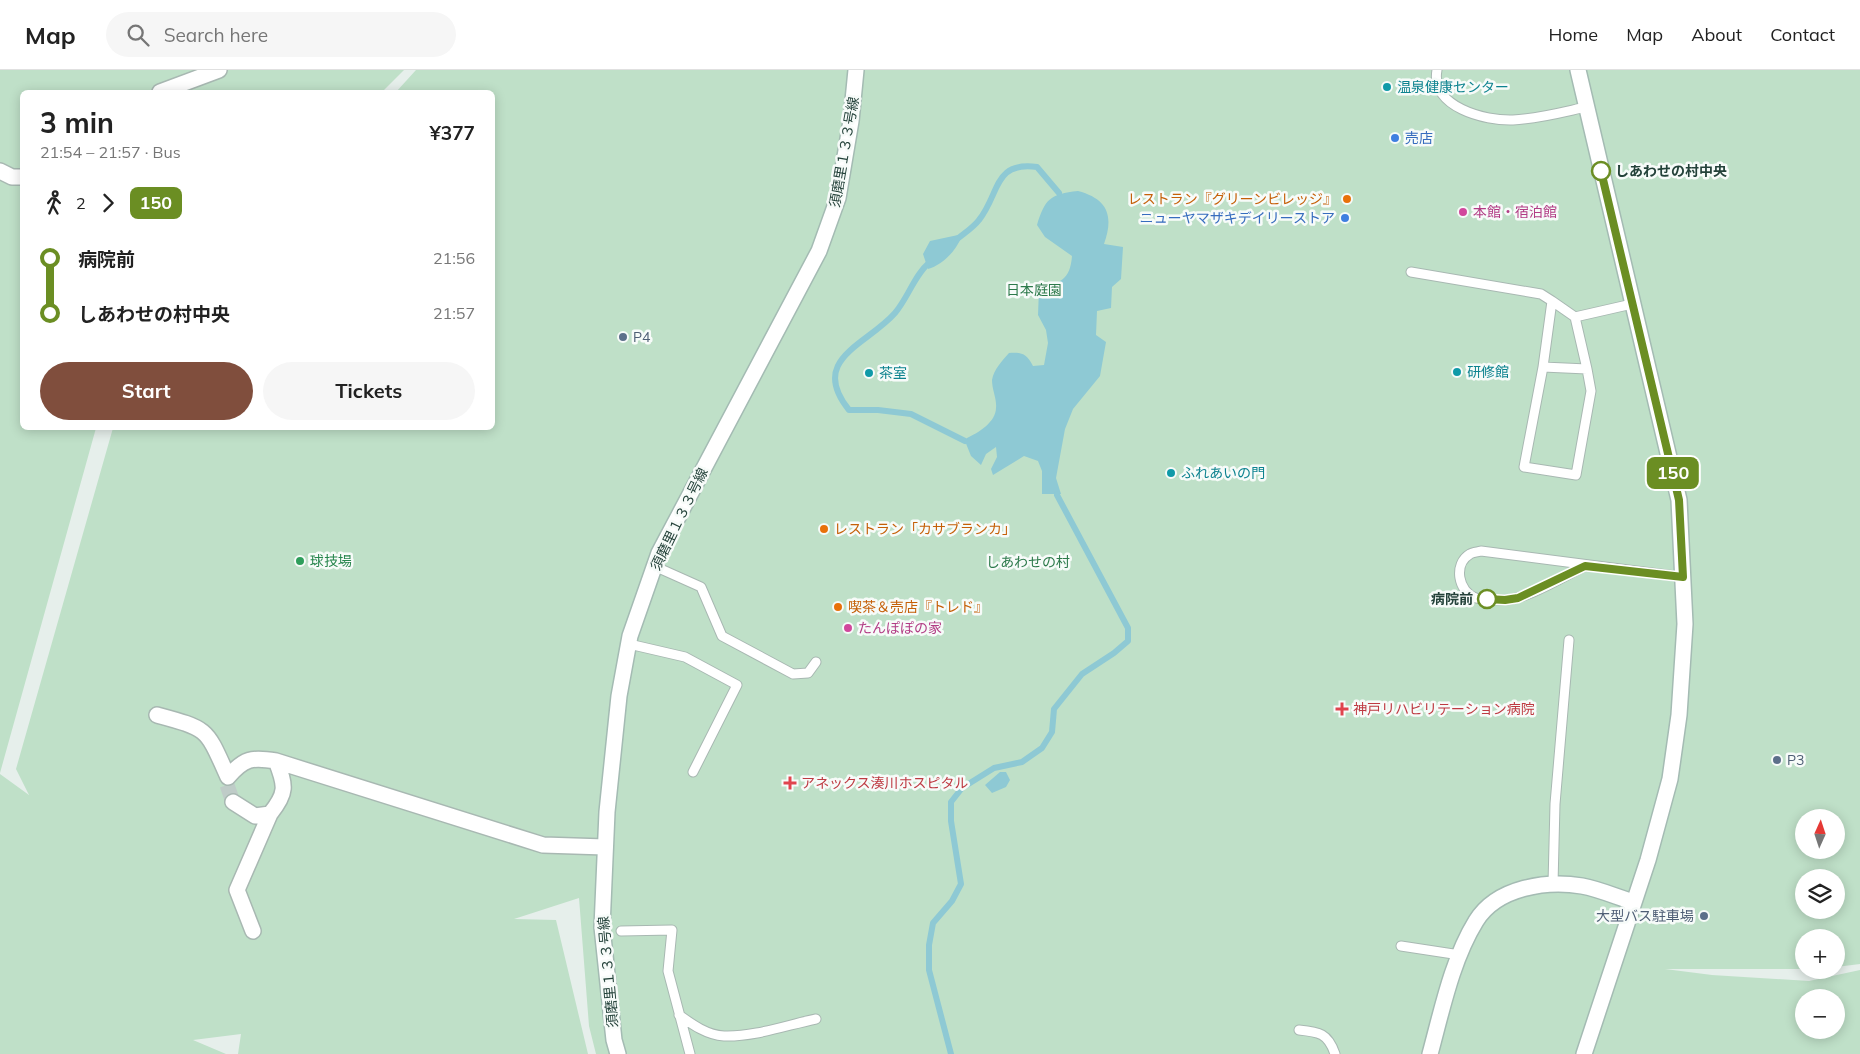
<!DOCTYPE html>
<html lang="en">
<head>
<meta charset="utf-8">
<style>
	:root { --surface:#fff; --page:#f6f6f6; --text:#222; --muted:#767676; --line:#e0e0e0; --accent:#804e3d }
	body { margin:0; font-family:Mulish,"Noto Sans JP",sans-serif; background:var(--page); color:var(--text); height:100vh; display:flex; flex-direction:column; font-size:19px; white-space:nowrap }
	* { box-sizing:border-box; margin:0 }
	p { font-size:16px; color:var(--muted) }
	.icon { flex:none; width:28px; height:28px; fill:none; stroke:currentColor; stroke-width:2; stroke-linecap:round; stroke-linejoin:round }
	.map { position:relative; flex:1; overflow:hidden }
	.details { position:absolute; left:20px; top:20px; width:475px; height:340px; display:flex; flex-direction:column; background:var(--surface); border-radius:8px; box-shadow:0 2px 12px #0003 }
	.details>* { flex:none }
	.badge { padding:0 10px; border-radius:8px; font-size:18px; line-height:32px }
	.needle { width:32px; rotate:3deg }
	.fabs { position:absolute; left:1795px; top:739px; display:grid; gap:10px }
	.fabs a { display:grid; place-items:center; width:50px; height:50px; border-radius:50%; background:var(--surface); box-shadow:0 2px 12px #0003; font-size:25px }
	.map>.badge { position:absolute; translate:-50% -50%; box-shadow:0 0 0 2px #fff }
	.legs { display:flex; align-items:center; gap:8px; height:55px; padding:0 20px; font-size:16px }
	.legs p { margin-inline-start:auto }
	.summary { display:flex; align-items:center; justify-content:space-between; height:85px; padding:0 20px }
	h1 { font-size:28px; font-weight:700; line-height:38px }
	.button { display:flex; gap:10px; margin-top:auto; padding:10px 20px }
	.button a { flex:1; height:58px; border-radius:30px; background:var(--accent); color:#fff; font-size:20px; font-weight:700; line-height:58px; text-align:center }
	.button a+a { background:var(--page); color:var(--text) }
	ul { padding:0 20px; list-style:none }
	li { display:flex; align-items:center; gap:18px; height:55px; font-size:19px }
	li i { display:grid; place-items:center; width:8px; height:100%; margin:0 6px; background:currentColor }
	li i::after { content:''; width:12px; height:12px; margin:-6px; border:4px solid; border-radius:50%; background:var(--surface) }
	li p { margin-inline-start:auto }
	li:first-child i { background:linear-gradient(#0000 50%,currentColor 0) }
	li:last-child i { background:linear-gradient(currentColor 50%,#0000 0) }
	header { display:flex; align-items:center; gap:30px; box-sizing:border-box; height:70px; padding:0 25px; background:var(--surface); border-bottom:1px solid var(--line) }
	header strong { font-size:24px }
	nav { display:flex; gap:28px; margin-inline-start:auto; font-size:18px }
	.search { width:350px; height:45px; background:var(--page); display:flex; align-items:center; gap:12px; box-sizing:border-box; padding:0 18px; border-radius:28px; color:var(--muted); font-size:19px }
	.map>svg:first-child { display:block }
	.green { fill:#bfe0c8; fill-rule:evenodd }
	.water { fill:#8ec9d4 }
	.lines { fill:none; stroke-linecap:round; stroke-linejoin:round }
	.stream { stroke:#8ec9d4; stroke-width:6 }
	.street-tunnel { stroke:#bfccc8; stroke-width:15; stroke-dasharray:15 8; stroke-linecap:butt }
	.lane-casing { stroke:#a8b8b2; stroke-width:11 }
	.street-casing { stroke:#a8b8b2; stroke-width:18 }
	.secondary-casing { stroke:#a4bbb3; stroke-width:18 }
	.lane { stroke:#fff; stroke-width:9 }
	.street { stroke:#fff; stroke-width:15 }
	.secondary { stroke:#fff; stroke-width:15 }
	.line-1-casing { stroke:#fff; stroke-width:11 }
	.line-1 { stroke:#6b8e23; stroke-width:8 }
	.culture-dot { fill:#0f9aa8; stroke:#f7fbf9; stroke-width:2 }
	.shop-dot { fill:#3f7fe0; stroke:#f7fbf9; stroke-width:2 }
	.stop-1-dot { fill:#fff; stroke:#6b8e23; stroke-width:2.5 }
	.food-dot { fill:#e8710a; stroke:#f7fbf9; stroke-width:2 }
	.hotel-dot { fill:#d1479c; stroke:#f7fbf9; stroke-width:2 }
	.service-dot { fill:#5c6f8a; stroke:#f7fbf9; stroke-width:2 }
	.leisure-dot { fill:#2e9e5b; stroke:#f7fbf9; stroke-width:2 }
	.health-dot { fill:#e0444e; stroke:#f7fbf9; stroke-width:2 }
	.labels { text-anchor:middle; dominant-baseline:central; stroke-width:5; stroke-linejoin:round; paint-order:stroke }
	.culture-label { font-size:14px; fill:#0d838f; stroke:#f7fbf9; text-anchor:start }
	.shop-label { font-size:14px; fill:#366cbe; stroke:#f7fbf9; text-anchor:start }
	.street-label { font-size:14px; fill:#24423a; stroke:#f7fbf9 }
	.stop-label { font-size:14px; font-weight:bold; fill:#24423a; stroke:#f7fbf9; text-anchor:start }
	.food-label { font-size:14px; fill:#c56008; stroke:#f7fbf9; text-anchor:start }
	.hotel-label { font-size:14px; fill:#b23c85; stroke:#f7fbf9; text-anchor:start }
	.park-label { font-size:14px; fill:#2d7a4b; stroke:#f7fbf9 }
	.service-label { font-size:14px; fill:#4e5e75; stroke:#f7fbf9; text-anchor:start }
	.leisure-label { font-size:14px; fill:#27864d; stroke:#f7fbf9; text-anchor:start }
	.health-label { font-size:14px; fill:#be3a42; stroke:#f7fbf9; text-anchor:start }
</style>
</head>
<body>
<header>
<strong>Map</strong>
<div class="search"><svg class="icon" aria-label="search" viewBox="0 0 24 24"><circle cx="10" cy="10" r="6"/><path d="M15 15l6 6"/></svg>Search here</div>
<nav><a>Home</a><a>Map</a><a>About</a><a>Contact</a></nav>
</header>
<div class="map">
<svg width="1860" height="984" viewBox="0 0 1860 984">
	<rect width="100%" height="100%" fill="#e6efeb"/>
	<!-- green -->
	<path class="green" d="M 0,0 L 404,0 L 382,22 L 22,22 L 22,358 L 96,358 L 0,703 Z
		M 416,0 L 1860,0 L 1860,894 L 1836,897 L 1836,868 L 1804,868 L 1804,899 L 1665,899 L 1712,905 L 1809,911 L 1860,900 L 1860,984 L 596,984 L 589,956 L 579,828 L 514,849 L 556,850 L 588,984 L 238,984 L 241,964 L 193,970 L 226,984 L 0,984 L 0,704 L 29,725 L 16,699 L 113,358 L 492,358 L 492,22 L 396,22 ZM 1804,748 L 1836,748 L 1836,780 L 1804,780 ZM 1804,808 L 1836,808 L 1836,840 L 1804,840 ZM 1804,928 L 1836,928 L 1836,960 L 1804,960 Z"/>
	<!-- water -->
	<path class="water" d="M 1078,121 C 1108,129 1114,146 1104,174 L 1123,177 L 1121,209 L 1112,217 L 1111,238 L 1097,241 L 1096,265 L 1106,272 L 1100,306 L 1073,339 L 1065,359 L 1056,408 L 1061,424 L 1042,424 L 1042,401 L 1038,391 L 1024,386 L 993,405 L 991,399 L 997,387 L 996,377 L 986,384 L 981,395 L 971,386 L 965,371 L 967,368 C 978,363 996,352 996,338 C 997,329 992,320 992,310 C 994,299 1002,291 1009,283 C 1022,282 1027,284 1033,296 L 1044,295 L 1048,273 L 1046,260 L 1038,245 L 1039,219 C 1060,212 1070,211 1072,186 L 1045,167 L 1037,155 C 1045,129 1050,124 1078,121 Z
		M 958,165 L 961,168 C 955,182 942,195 928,199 L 923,184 L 930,171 Z
		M 1000,702 L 1006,702 L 1010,710 L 1006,717 L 992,723 L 985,715 Z"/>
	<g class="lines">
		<!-- stream -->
		<path class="stream" d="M 955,171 C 963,164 973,158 979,150 C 1000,124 993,91 1037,97 L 1059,123
			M 930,192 C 915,204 908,228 895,243 C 867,275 808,289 849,340 L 878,340 L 911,344 L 965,371
			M 951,984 L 929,900 L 929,875 L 933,853 L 952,831 L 961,814 L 951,751 L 951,732 L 962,718 L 994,698 L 1022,692 L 1042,678 L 1052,662 L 1054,639 L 1082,604 L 1114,583 L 1128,571 L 1128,558 L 1057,425"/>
		<!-- street-tunnel -->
		<path class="street-tunnel" d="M 227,715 L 233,732"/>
		<!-- lane casing -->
		<g class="lane-casing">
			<path id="lane" d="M 1437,0 C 1430,37 1485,51 1513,50 C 1537,49 1563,42 1586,37
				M 1411,202 L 1541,224 L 1552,231
				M 1575,247 L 1552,231 L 1543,297 L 1587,299 L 1575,247 L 1632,234
				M 1543,297 L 1524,397 L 1576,405 L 1591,321 L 1587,299
				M 654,496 L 701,517 L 722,566 L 793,604 L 808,603 L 816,592
				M 1585,496 C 1564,506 1526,530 1503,530 C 1495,530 1483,530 1476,528 C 1458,522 1453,494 1470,484 C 1473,482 1478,482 1481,481 L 1683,507
				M 629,574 L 685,587 L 737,615 L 693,702
				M 1553,814 L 1555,734 L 1569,570
				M 621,861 L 672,860 L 668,901 L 690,984
				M 1401,876 L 1460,885
				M 679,945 C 693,955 707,965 724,966 C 754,967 787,955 816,949
				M 1299,960 C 1319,962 1328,963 1335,984"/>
		</g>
		<!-- street casing -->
		<g class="street-casing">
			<path id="street" d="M 160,22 L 219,0
				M 0,101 L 12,107 L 22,107
				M 157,645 C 209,659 206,658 228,707 C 244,688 252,687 276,691 L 543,775 L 605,777
				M 233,732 L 255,746 L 270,744 C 287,723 286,716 276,691
				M 253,861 L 237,820 L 270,744"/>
		</g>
		<!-- secondary casing -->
		<g class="secondary-casing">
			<path id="secondary" d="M 1578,0 L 1679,430 L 1685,554 L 1679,645 L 1670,709 L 1648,790 L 1584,984
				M 618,984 L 614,970 L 602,857 L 607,742 L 619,626 L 630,566 L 659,483 L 819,181 L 838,128 L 851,51 L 856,0
				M 1430,984 C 1442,940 1452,890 1476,851 C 1497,817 1547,810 1582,816 C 1599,819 1617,827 1633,832"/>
		</g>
		<!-- lane -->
		<use href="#lane" class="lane"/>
		<!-- street -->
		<use href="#street" class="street"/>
		<!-- secondary -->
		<use href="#secondary" class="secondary"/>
	</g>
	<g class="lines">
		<!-- line-1 casing -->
		<g class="line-1-casing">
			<path id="line-1" d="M 1487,529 L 1505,530 L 1518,528 L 1585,496 L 1683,507 L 1679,430 L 1601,101"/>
		</g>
		<!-- line-1 -->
		<use href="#line-1" class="line-1"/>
	</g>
	<!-- markers -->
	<g class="culture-dot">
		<circle cx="1387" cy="17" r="5"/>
		<circle cx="1457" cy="302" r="5"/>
		<circle cx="869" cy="303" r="5"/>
		<circle cx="1171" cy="403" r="5"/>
	</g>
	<g class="shop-dot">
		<circle cx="1395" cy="68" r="5"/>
		<circle cx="1345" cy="148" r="5"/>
	</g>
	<g class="stop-1-dot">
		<circle cx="1601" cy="101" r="9"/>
		<circle cx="1487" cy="529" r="9"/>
	</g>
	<g class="food-dot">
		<circle cx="1347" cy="129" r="5"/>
		<circle cx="824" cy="459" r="5"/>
		<circle cx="838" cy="537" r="5"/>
	</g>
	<g class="hotel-dot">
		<circle cx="1463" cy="142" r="5"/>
		<circle cx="848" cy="558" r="5"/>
	</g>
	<g class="service-dot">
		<circle cx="623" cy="267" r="5"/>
		<circle cx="1777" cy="690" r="5"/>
		<circle cx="1704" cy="846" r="5"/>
	</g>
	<circle class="leisure-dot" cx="300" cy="491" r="5"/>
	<g class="health-dot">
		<path d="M1339.5 631.5h5v5h5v5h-5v5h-5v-5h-5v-5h5z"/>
		<path d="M787.5 705.5h5v5h5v5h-5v5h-5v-5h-5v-5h5z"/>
	</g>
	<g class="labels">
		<!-- culture labels -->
		<g class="culture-label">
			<text x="1397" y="17">温泉健康センター</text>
			<text x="1467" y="302">研修館</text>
			<text x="879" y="303">茶室</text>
			<text x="1181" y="403">ふれあいの門</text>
		</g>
		<!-- shop labels -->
		<g class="shop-label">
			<text x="1405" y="68">売店</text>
			<text x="1335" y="148" text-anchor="end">ニューヤマザキデイリーストア</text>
		</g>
		<!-- street labels -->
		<g class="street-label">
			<text transform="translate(844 82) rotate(-80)">須磨里１３３号線</text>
			<text transform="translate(679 449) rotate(-64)">須磨里１３３号線</text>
			<text transform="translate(608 902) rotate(-95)">須磨里１３３号線</text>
		</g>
		<!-- stop labels -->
		<g class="stop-label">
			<text x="1615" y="101">しあわせの村中央</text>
			<text x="1473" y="529" text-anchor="end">病院前</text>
		</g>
		<!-- food labels -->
		<g class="food-label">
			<text x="1337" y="129" text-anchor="end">レストラン『グリーンビレッジ』</text>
			<text x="834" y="459">レストラン「カサブランカ」</text>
			<text x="848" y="537">喫茶＆売店『トレド』</text>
		</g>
		<!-- hotel labels -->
		<g class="hotel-label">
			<text x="1473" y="142">本館・宿泊館</text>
			<text x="858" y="558">たんぽぽの家</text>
		</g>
		<!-- park labels -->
		<g class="park-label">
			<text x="1034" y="220">日本庭園</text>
			<text x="1028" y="492">しあわせの村</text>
		</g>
		<!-- service labels -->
		<g class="service-label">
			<text x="633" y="267">P4</text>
			<text x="1787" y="690">P3</text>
			<text x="1694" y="846" text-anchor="end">大型バス駐車場</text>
		</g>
		<!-- leisure labels -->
		<g class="leisure-label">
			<text x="310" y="491">球技場</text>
		</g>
		<!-- health labels -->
		<g class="health-label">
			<text x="1353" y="639">神戸リハビリテーション病院</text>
			<text x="801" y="713">アネックス湊川ホスピタル</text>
		</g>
	</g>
</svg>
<div class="fabs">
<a><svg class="needle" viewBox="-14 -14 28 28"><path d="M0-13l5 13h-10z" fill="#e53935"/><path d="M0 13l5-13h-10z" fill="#767676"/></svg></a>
<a><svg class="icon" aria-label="layers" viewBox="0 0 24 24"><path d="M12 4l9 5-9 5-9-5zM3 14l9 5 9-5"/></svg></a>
<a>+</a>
<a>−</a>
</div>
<b class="badge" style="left:1673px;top:403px;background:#6b8e23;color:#fff">150</b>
<section class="details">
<div class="summary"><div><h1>3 min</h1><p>21:54 – 21:57 · Bus</p></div><b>¥377</b></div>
<div class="legs"><svg class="icon" aria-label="walk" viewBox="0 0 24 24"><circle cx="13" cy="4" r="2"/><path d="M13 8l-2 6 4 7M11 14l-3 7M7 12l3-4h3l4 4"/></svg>2<svg class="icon" aria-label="forward" viewBox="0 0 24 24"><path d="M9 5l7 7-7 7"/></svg><b class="badge" style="background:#6b8e23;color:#fff">150</b></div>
<ul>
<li><i style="color:#6b8e23"></i><b>病院前</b><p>21:56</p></li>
<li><i style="color:#6b8e23"></i><b>しあわせの村中央</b><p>21:57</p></li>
</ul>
<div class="button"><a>Start</a><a>Tickets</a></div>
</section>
</div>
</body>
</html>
